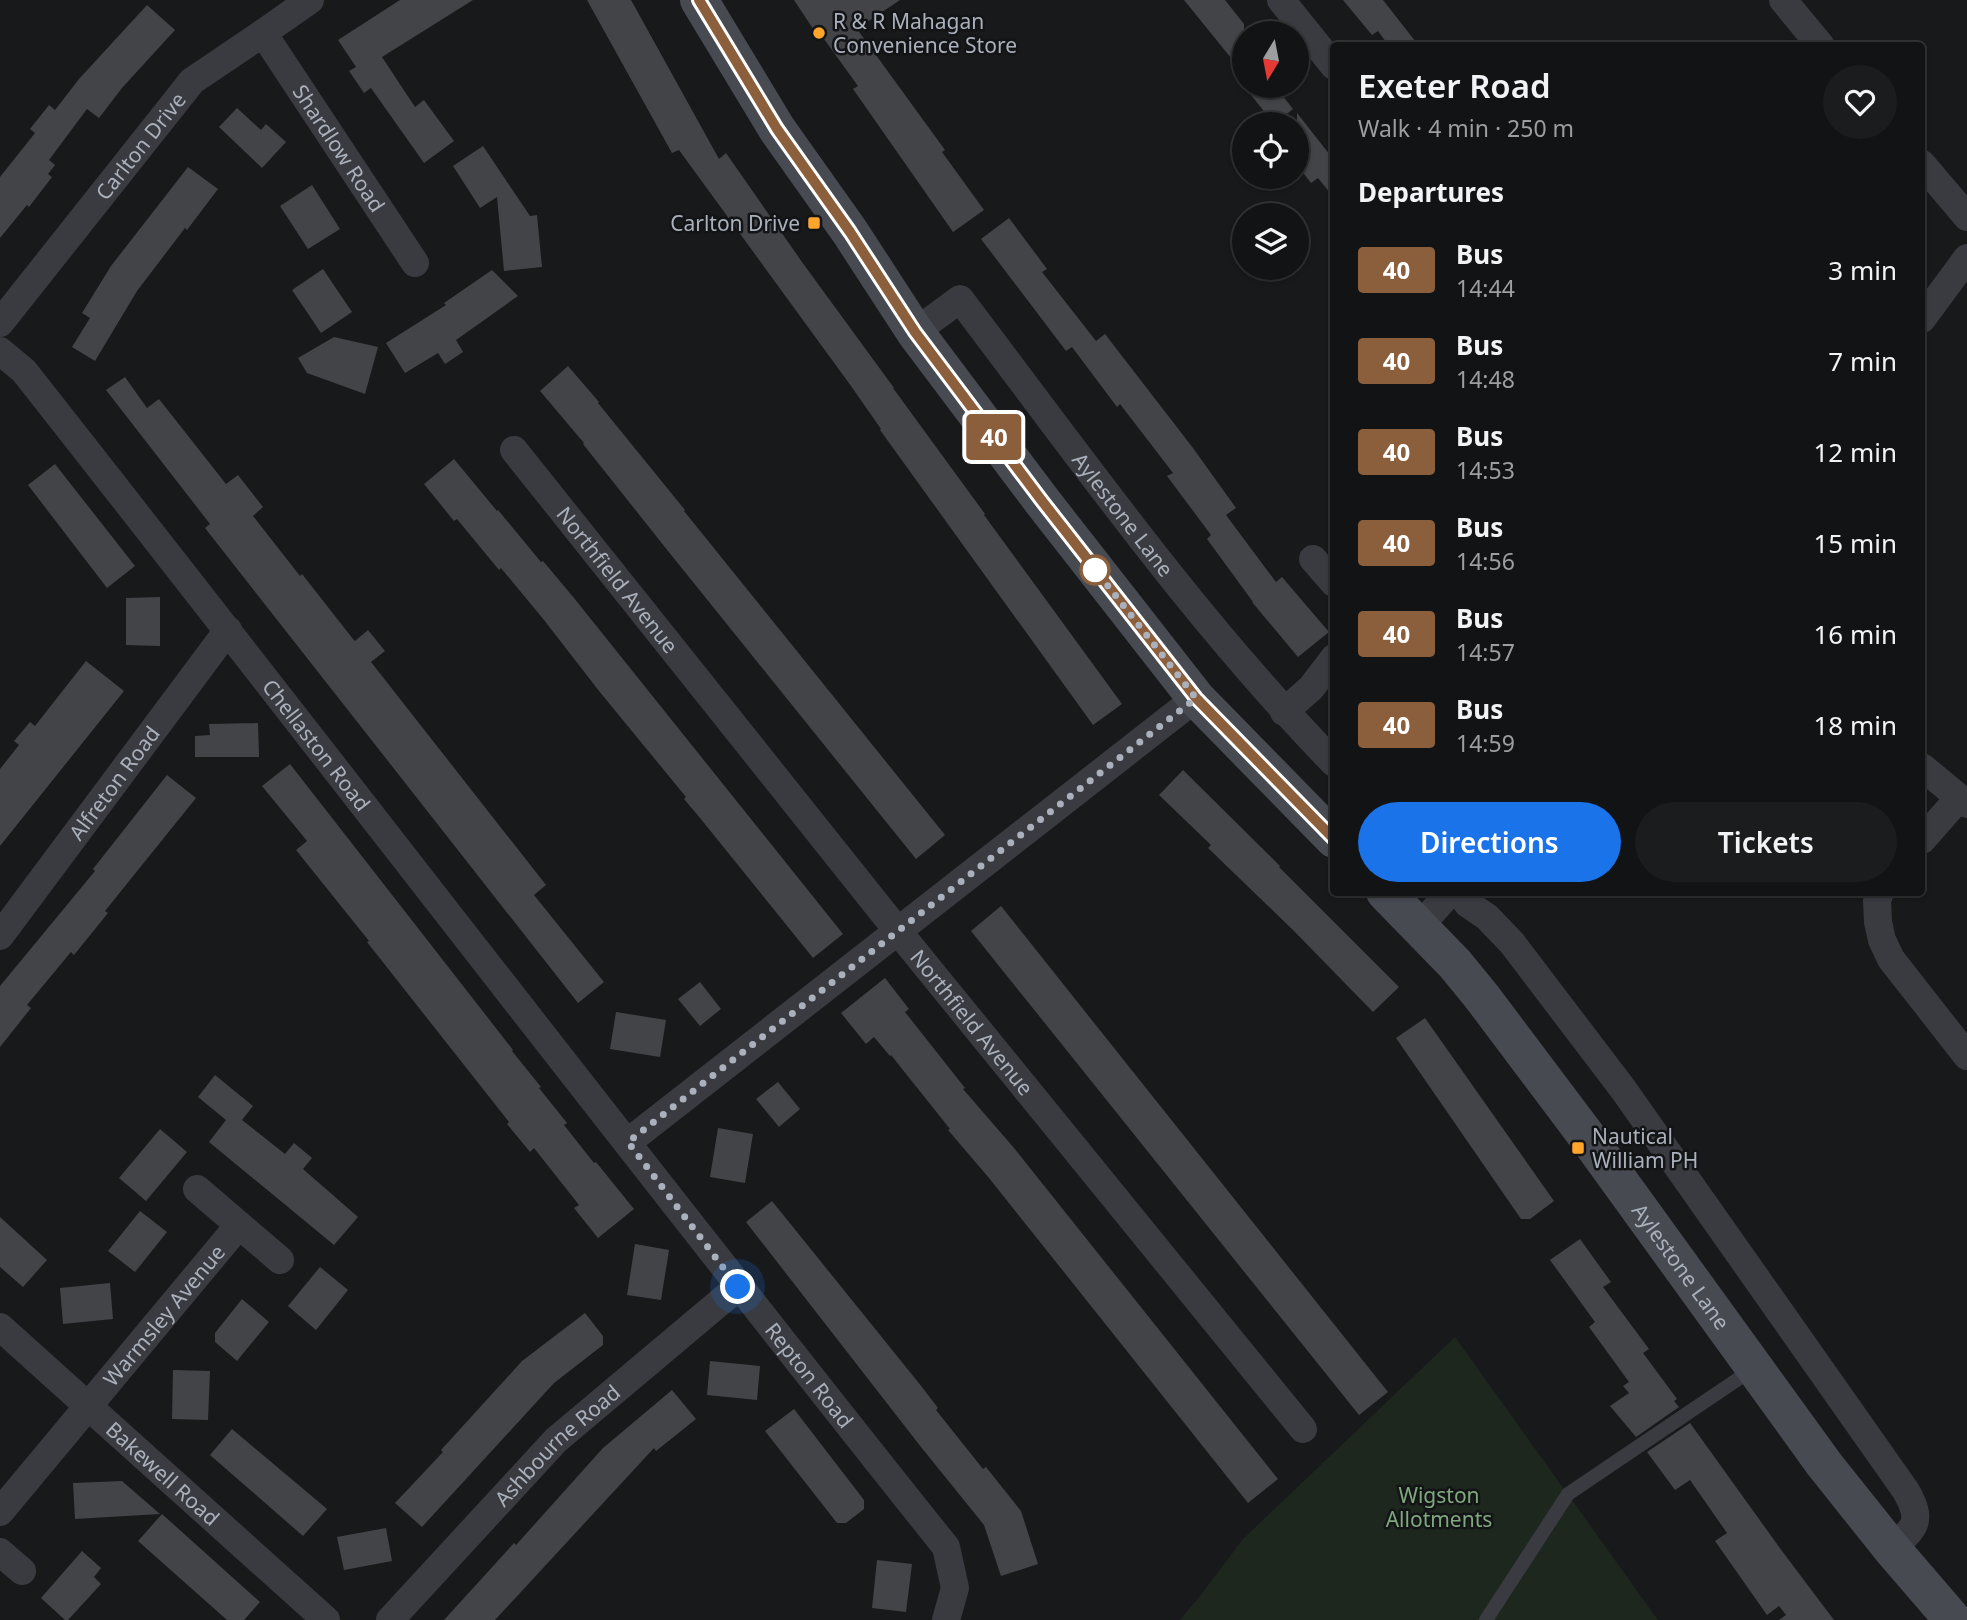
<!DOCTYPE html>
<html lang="en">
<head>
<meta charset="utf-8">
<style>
	:root { --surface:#121314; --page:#1b1c1d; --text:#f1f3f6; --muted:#9c9ea0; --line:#313234; --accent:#1a73e8 }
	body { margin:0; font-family:"Noto Sans",sans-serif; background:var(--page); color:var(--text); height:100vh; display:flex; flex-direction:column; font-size:26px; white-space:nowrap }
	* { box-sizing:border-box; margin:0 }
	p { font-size:23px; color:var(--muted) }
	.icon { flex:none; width:38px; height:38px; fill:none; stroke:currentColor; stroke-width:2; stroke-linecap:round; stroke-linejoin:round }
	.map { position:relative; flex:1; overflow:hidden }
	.drawer { position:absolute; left:1330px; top:42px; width:595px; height:854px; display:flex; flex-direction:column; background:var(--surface); border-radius:7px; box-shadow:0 2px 5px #0004,0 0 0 2px var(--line) }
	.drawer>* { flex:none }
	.badge { padding:0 14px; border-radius:5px; font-size:24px; line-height:46px }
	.needle { width:46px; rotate:190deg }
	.tools { position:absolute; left:1232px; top:21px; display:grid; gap:14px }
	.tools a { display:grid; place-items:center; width:77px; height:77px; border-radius:50%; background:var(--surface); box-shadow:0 2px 5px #0004,0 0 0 2px var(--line); font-size:35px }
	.you { position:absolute; width:35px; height:35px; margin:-18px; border:5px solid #fff; border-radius:50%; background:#1a73e8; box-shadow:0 0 0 10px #1a73e833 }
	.map>.badge { position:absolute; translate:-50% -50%; box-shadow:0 0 0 4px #fff }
	h2 { padding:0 28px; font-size:26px; line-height:63px }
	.round { display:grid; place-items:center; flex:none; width:74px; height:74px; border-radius:37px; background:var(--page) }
	.summary { display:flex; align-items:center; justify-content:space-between; height:119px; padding:0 28px }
	h1 { font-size:33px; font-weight:600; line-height:52px }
	.button { display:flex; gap:14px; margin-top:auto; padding:14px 28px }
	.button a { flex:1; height:80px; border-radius:42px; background:var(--accent); color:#fff; font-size:28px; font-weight:600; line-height:80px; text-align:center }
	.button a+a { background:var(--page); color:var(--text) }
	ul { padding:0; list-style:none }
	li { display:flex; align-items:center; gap:21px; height:91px; padding:0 28px }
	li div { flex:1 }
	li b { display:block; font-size:26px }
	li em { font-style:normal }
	li .badge { min-width:77px; font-weight:700; text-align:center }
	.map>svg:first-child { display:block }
	.green { fill:#1e271e }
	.building { fill:#424448 }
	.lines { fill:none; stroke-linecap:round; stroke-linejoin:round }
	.lane { stroke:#393b40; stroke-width:14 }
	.street { stroke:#393b40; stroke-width:28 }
	.secondary { stroke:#474a51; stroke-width:38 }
	.line-casing { stroke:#fff; stroke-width:16 }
	.line { stroke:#8b5e3c; stroke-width:10 }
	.walk { stroke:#aab1bc; stroke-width:7; stroke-dasharray:0 12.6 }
	.poi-dot { fill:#ffa52c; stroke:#131416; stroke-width:2.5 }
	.stop-dot { fill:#fff; stroke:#8b5e3c; stroke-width:3.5 }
	.labels { text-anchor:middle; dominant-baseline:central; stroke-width:5; stroke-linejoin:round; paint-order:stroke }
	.poi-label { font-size:21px; fill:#aab1bc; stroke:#131416; text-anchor:start }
	.street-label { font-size:21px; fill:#aab1bc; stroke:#131416 }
	.park-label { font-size:21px; fill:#80a87f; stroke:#131416 }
</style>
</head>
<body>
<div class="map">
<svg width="1967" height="1620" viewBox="0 0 1967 1620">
	<rect width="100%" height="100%" fill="#18191b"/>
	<!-- green -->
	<path class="green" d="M 1455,1337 L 1658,1620 L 1180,1620 L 1200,1596 L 1243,1539 Z"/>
	<!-- building -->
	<path class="building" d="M 400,0 L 473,0 L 382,57 L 415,107 L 424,100 L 454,141 L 424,163 L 371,88 L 364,93 L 349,71 L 356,67 L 338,40 Z
		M 587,0 L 631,0 L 719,159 L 726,153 L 802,262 L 894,388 L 893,388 L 985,514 L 984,515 L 1122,704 L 1093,725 L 880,430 L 881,429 L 851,386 L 679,150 L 672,153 Z
		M 794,0 L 900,0 L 857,29 L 945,150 L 942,152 L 984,210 L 953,232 L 853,89 L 858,86 L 824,39 L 821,41 Z
		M 1184,0 L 1225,0 L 1244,24 L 1244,74 Z
		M 1343,0 L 1383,0 L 1419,46 L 1389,46 L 1378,31 L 1372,35 Z
		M 147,5 L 175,30 L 122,88 L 99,118 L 87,109 L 49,160 L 55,165 L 48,174 L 52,177 L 29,207 L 27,205 L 0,238 L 0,177 L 35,133 L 30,129 L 49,105 L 55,110 L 79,79 Z
		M 1244,86 L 1275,86 L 1293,109 L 1274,124 Z
		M 237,108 L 261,130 L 266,124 L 286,142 L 262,168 L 219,127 Z
		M 1297,113 L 1334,160 L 1334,198 L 1318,178 L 1311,183 L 1297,165 Z
		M 483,146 L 530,216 L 537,215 L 542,267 L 504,271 L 497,197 L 480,208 L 453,166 Z
		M 188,167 L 218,189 L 187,230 L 185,228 L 137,291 L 95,361 L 72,347 L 90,318 L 82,313 L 111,266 Z
		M 312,185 L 340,229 L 308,249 L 280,206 Z
		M 1009,218 L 1047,269 L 1042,272 L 1096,341 L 1105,334 L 1193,448 L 1236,508 L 1226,515 L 1276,582 L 1282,577 L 1329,632 L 1298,657 L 1252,602 L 1253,602 L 1207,539 L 1211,535 L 1167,476 L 1173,473 L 1120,404 L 1117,407 L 1072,347 L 1066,351 L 981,239 Z
		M 323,269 L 352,312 L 321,333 L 292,290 Z
		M 492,270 L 518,296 L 456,340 L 463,352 L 445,364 L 438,353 L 405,373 L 386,343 L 446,305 L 444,303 Z
		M 334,337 L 378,347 L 365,394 L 307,373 L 298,358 Z
		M 568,366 L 599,402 L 598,403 L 685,510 L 684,511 L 945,835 L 916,859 L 668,551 L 583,444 L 584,443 L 540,391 Z
		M 125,377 L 147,408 L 159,399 L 226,484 L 238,475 L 263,507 L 253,516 L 300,576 L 302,574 L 353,639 L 355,641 L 368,630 L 385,651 L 371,662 L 546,885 L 534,895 L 604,982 L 578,1003 L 205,528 L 210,524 L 106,390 Z
		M 454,459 L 497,511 L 498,510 L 541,562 L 543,561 L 574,598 L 843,934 L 813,958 L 700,818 L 684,799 L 686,797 L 599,691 L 544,620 L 501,568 L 499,570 L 457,519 L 454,521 L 424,484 Z
		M 55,464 L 135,566 L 107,588 L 28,485 Z
		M 160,597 L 160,646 L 126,645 L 126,598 Z
		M 86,661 L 124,691 L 0,846 L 0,769 L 19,745 L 14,741 L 30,722 L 35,726 Z
		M 258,723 L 259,757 L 195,757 L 195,736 L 210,735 L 209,724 Z
		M 290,764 L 513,1050 L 512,1051 L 541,1087 L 539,1088 L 567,1123 L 564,1125 L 594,1163 L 596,1162 L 634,1209 L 598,1238 L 574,1208 L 579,1205 L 534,1148 L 530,1152 L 507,1124 L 509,1122 L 367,942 L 369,941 L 296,850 L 307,841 L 262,786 Z
		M 1183,770 L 1280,866 L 1279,867 L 1399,987 L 1373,1012 L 1295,932 L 1208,848 L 1211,845 L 1159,795 Z
		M 167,775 L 196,798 L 105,911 L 108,913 L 74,955 L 71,952 L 27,1005 L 31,1008 L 0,1047 L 0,986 L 95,871 L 93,869 Z
		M 1001,906 L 1388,1392 L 1359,1415 L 971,931 Z
		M 885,978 L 909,1009 L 905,1012 L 965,1088 L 963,1089 L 1014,1148 L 1278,1479 L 1248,1503 L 989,1178 L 948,1130 L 950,1129 L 891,1055 L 890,1056 L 874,1037 L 866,1044 L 841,1013 Z
		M 700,982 L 721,1009 L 700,1026 L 678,999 Z
		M 616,1012 L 666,1020 L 660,1057 L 610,1049 Z
		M 1425,1018 L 1554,1201 L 1530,1219 L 1521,1219 L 1396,1038 Z
		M 215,1075 L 253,1106 L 242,1120 L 285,1154 L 294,1143 L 312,1158 L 303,1169 L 358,1217 L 334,1245 L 209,1142 L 226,1120 L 198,1097 Z
		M 778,1082 L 800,1109 L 779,1127 L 756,1099 Z
		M 718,1128 L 753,1134 L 745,1183 L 710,1177 Z
		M 160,1129 L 187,1152 L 146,1201 L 119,1178 Z
		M 772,1201 L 922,1387 L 938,1408 L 936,1410 L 983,1469 L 986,1467 L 1021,1511 L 1038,1564 L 1001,1576 L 984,1525 L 921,1447 L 746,1222 Z
		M 140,1211 L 167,1232 L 135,1272 L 108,1251 Z
		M 0,1217 L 47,1260 L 23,1287 L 0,1267 Z
		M 1580,1239 L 1611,1282 L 1603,1287 L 1649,1349 L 1643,1353 L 1677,1399 L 1674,1401 L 1679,1407 L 1636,1437 L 1610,1406 L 1629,1393 L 1623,1386 L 1629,1382 L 1589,1327 L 1595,1322 L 1550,1260 Z
		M 635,1244 L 669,1250 L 661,1300 L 627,1295 Z
		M 320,1267 L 348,1290 L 316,1330 L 288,1306 Z
		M 110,1283 L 113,1319 L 63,1324 L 60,1288 Z
		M 242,1299 L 269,1322 L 237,1361 L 215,1342 L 215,1333 Z
		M 585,1313 L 603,1336 L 603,1345 L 554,1383 L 422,1527 L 395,1503 L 443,1452 L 441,1450 L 522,1361 Z
		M 710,1361 L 760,1366 L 757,1400 L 707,1395 Z
		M 173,1370 L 210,1371 L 208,1420 L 172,1419 Z
		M 672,1390 L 696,1419 L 656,1451 L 654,1448 L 495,1620 L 444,1620 L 514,1543 L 516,1545 L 603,1448 Z
		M 794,1409 L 864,1500 L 864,1509 L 846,1523 L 837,1523 L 765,1431 Z
		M 1690,1423 L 1782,1551 L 1834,1620 L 1779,1620 L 1786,1615 L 1779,1606 L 1767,1615 L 1715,1541 L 1727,1533 L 1690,1480 L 1675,1490 L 1647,1452 Z
		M 232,1429 L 327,1509 L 303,1536 L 210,1455 Z
		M 122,1481 L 160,1514 L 75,1519 L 73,1483 Z
		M 162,1514 L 260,1602 L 244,1620 L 227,1620 L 138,1541 Z
		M 386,1528 L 392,1561 L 344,1570 L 337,1537 Z
		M 82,1551 L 101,1568 L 94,1577 L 101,1584 L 68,1620 L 65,1620 L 41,1598 Z
		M 877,1560 L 912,1564 L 906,1612 L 872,1608 Z"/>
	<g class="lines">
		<!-- lane -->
		<path class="lane" d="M 1486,1620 L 1568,1494 L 1753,1369"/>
		<!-- street -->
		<g class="street">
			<path d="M 1281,0 L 1334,66"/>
			<path d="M 1783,0 L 1821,46"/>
			<path id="s1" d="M 263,33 L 415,263"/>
			<path d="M 1922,164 L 1967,217"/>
			<path d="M 1922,319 L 1967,258"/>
			<path id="s2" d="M 0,323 L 192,81 L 263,33 L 310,0"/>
			<path id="s3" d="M 915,332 L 960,299 C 1080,457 1195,620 1334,763"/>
			<path id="s4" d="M 0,351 L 24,371 C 332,762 635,1158 946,1547 L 955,1588 L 946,1620"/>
			<path id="s5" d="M 514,450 L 897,930 L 1303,1429"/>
			<path d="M 1313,559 L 1334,583"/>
			<path d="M 1284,712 L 1311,688 L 1334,658"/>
			<path d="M 1922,767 L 1967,804"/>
			<path d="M 1922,840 L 1959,798"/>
			<path d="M 1459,892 L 1468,904 L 1487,917 L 1512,943 L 1623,1089 L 1906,1491 C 1923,1521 1916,1528 1891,1548"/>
			<path d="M 1880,892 L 1877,901 L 1878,922 L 1882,940 L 1891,959 L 1967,1056"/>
			<path d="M 1419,927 L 1450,892"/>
			<path id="s6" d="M 0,936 L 228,630"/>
			<path d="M 628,1142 L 1196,698"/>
			<path d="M 197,1189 L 280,1260"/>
			<path id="s7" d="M 0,1327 L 326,1620"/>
			<path id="s8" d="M 0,1512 L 239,1225"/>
			<path d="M 0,1552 L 22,1571"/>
			<path id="s9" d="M 390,1620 L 556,1440 L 738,1287"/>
		</g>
		<!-- secondary -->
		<g class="secondary">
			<path d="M 699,0 L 777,129 L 850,232 L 915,332 L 1042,501 L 1196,698 L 1334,839"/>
			<path id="s10" d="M 1385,892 L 1455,964 L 1482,997 L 1591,1142 L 1824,1464 L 1891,1548 L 1953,1620"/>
		</g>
	</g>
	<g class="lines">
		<!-- line casing -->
		<g class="line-casing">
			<path id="line" d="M 699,0 L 777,129 L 850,232 L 915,332 L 1042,501 L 1196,698 L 1334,839"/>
		</g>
		<!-- line -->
		<use href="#line" class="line"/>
		<!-- walk -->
		<path class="walk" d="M 738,1287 L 628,1142 L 1196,698 L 1090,563 L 1095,570"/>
	</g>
	<!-- markers -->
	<g class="poi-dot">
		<circle cx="819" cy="33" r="7"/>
		<rect x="807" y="216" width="14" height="14" rx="3.5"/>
		<rect x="1571" y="1141" width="14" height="14" rx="3.5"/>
	</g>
	<circle class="stop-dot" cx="1095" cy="570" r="14"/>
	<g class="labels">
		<!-- poi labels -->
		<g class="poi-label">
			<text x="833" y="21">R &amp; R Mahagan<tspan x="833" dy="24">Convenience Store</tspan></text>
			<text x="800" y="223" text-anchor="end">Carlton Drive</text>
			<text x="1592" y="1136">Nautical<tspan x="1592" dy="24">William PH</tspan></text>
		</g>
		<!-- street labels -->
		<g class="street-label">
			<text stroke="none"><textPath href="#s2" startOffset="226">Carlton Drive</textPath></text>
			<text stroke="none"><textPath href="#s1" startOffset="138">Shardlow Road</textPath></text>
			<text stroke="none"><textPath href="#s3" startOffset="326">Aylestone Lane</textPath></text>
			<text stroke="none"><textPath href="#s5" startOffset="166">Northfield Avenue</textPath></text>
			<text stroke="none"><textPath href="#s4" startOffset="506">Chellaston Road</textPath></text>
			<text stroke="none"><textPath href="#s6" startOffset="191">Alfreton Road</textPath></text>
			<text stroke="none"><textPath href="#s5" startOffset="733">Northfield Avenue</textPath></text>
			<text stroke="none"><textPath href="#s10" startOffset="478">Aylestone Lane</textPath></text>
			<text stroke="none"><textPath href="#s8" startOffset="256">Warmsley Avenue</textPath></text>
			<text stroke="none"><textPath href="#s4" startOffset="1306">Repton Road</textPath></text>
			<text stroke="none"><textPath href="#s9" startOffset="242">Ashbourne Road</textPath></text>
			<text stroke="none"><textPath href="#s7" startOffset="219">Bakewell Road</textPath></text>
		</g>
		<!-- park labels -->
		<g class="park-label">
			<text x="1439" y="1495">Wigston<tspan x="1439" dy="24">Allotments</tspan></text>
		</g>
	</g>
</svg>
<div class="tools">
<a><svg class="needle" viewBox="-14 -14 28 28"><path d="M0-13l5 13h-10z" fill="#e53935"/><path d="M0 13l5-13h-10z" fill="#9c9ea0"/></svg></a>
<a><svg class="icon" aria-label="locate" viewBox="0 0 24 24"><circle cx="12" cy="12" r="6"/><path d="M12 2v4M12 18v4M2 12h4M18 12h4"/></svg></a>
<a><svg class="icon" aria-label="layers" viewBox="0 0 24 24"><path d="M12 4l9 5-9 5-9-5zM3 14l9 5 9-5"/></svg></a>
</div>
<div class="you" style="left:738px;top:1287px"></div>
<b class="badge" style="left:994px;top:437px;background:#8b5e3c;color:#fff">40</b>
<section class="drawer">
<div class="summary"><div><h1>Exeter Road</h1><p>Walk · 4 min · 250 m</p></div><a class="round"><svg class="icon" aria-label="heart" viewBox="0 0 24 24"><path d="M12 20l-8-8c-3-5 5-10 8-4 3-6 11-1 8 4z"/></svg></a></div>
<h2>Departures</h2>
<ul>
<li><span class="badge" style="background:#8b5e3c;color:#fff">40</span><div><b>Bus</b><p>14:44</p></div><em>3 min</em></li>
<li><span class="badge" style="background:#8b5e3c;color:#fff">40</span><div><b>Bus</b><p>14:48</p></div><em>7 min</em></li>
<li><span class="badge" style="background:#8b5e3c;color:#fff">40</span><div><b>Bus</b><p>14:53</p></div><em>12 min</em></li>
<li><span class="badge" style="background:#8b5e3c;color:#fff">40</span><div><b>Bus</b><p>14:56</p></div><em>15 min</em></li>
<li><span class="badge" style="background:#8b5e3c;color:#fff">40</span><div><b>Bus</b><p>14:57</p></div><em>16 min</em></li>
<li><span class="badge" style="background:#8b5e3c;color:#fff">40</span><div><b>Bus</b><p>14:59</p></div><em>18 min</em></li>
</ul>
<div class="button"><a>Directions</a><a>Tickets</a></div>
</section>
</div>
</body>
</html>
